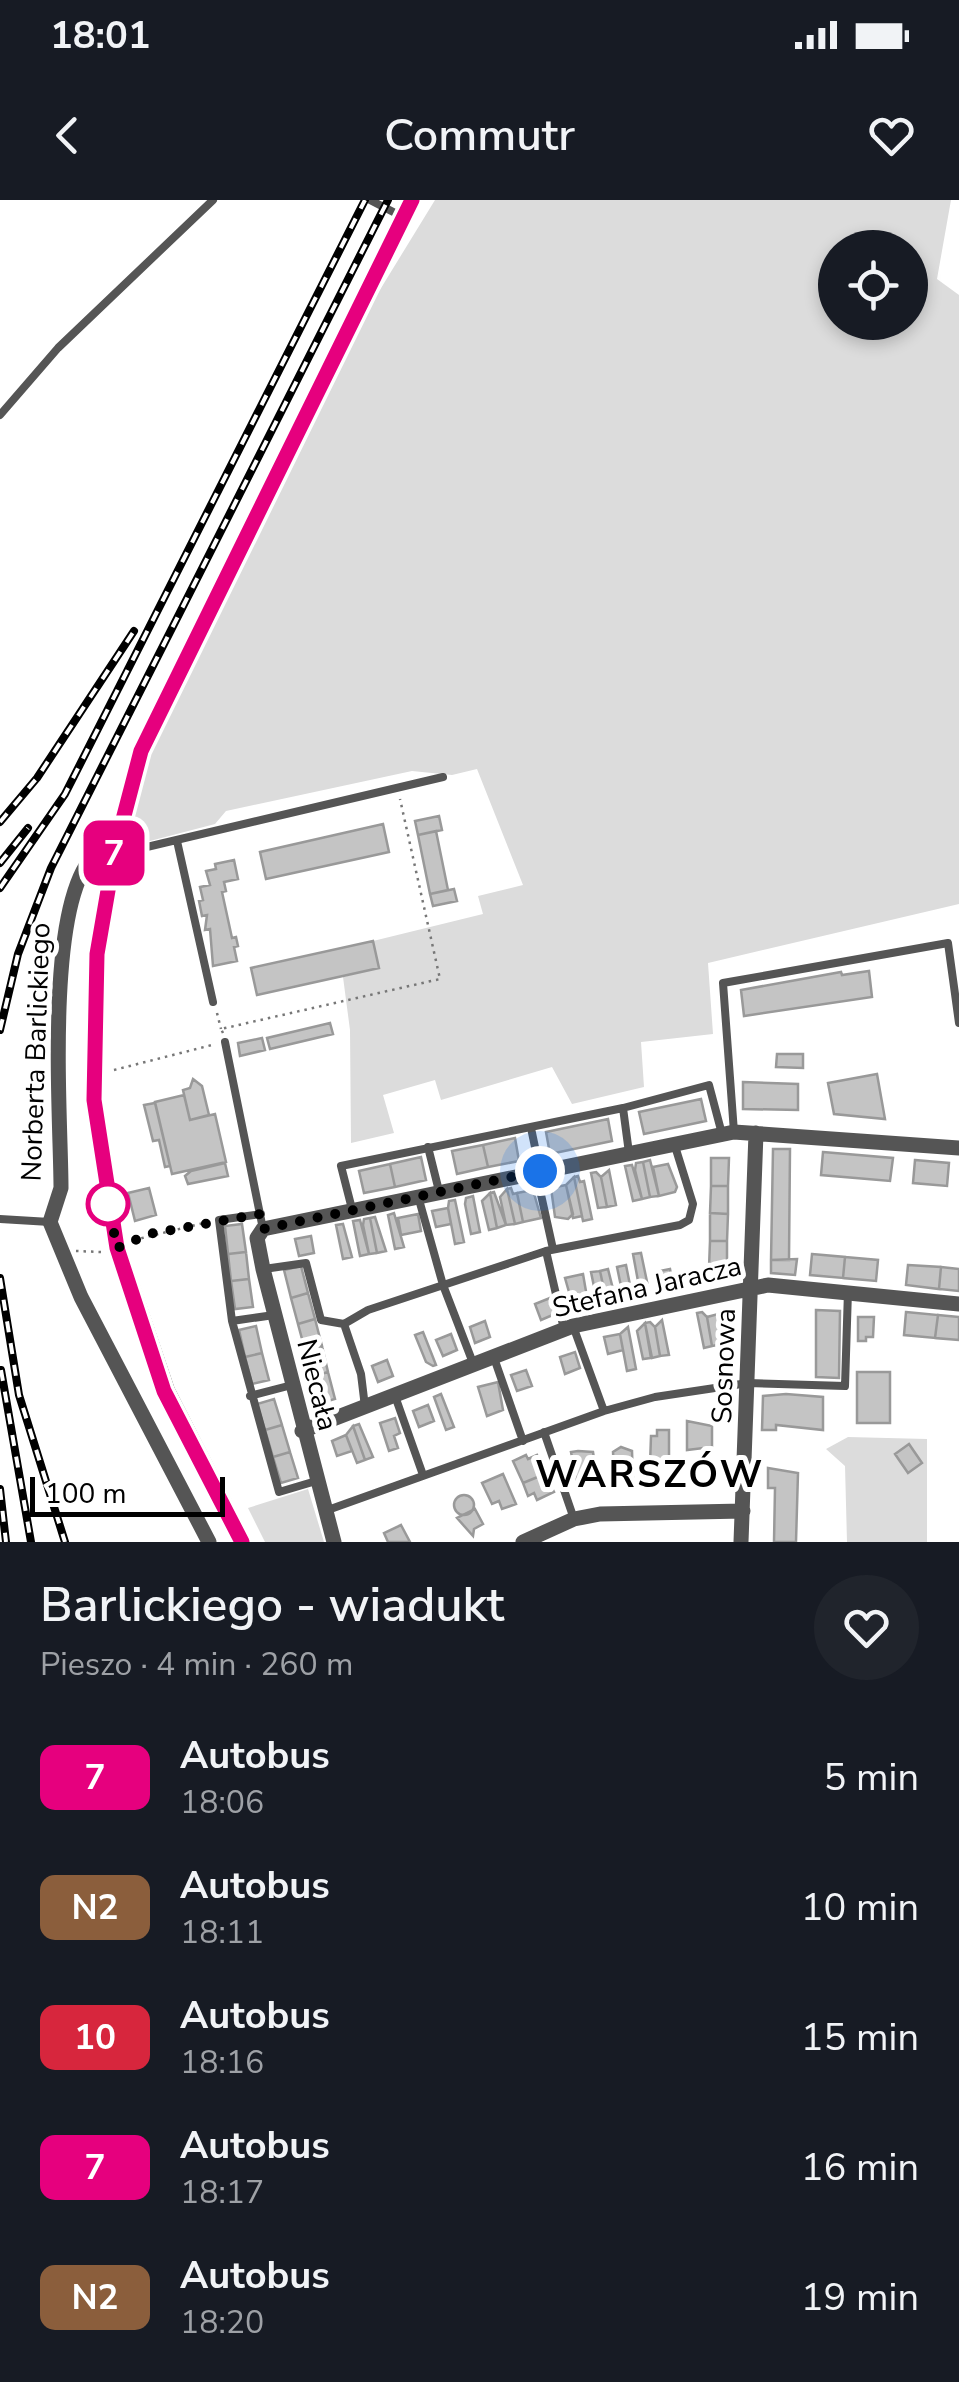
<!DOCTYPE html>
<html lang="pl">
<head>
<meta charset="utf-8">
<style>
	:root { --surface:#171b24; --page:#20242c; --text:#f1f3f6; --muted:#9ea1a6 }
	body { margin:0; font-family:"Nunito Sans",sans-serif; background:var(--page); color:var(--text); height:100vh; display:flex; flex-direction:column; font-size:38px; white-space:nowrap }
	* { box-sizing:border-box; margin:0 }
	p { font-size:32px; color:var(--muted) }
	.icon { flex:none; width:55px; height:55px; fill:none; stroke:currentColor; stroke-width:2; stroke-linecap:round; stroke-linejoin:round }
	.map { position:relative; height:1342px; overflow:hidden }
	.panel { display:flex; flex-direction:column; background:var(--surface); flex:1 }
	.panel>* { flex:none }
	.badge { padding:0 20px; border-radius:15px; font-size:35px; line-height:65px }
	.buttons { position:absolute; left:818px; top:30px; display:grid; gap:20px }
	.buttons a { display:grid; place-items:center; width:110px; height:110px; border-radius:50%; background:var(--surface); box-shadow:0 5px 15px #0003; font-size:50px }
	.scale { position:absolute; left:30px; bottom:25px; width:195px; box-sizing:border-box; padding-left:10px; border:5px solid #000; border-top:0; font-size:28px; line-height:35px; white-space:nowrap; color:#000; -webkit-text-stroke:8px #fff; paint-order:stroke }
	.you { position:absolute; width:50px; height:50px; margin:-25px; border:8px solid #fff; border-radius:50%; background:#1a73e8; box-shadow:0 0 0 15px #1a73e833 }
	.map>.badge { position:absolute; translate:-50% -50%; box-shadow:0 0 0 5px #fff }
	.round { display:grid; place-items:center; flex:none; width:105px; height:105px; border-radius:52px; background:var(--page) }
	.headline { display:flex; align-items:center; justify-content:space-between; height:170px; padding:0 40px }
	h1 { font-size:48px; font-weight:600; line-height:75px }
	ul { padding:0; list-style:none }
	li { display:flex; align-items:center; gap:30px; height:130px; padding:0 40px }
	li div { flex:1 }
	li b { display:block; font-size:38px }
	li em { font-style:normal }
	li .badge { min-width:110px; font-weight:700; text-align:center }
	.status { display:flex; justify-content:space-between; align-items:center; height:70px; padding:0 50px; background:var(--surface); direction:ltr }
	.status svg { height:28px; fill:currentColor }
	header { display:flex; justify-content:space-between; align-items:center; height:130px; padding:0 40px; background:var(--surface); font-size:45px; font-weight:600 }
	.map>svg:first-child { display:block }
	.green { fill:#dcdcdc; fill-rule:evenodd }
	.building { fill:#c4c4c4; stroke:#999; stroke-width:2.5 }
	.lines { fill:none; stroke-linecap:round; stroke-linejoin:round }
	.path { stroke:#777; stroke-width:2.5; stroke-dasharray:2.5 5; stroke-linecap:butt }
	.lane { stroke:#555; stroke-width:8 }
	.street { stroke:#555; stroke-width:15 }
	.secondary { stroke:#222; stroke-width:20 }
	.rail-casing { stroke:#000; stroke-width:8 }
	.rail { stroke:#fff; stroke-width:4; stroke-dasharray:11; stroke-linecap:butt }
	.line-casing { stroke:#fff; stroke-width:22 }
	.line { stroke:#e6007e; stroke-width:15 }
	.walk { stroke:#000; stroke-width:10; stroke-dasharray:0 18 }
	.stop-dot { fill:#fff; stroke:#e6007e; stroke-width:5 }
	.labels { text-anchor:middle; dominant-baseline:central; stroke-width:10; stroke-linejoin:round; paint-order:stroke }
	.street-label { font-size:28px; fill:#000; stroke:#fff }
	.district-label { font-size:38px; font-weight:bold; letter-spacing:2.5px; fill:#000; stroke:#fff }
</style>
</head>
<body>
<div class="status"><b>18:01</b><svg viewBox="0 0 49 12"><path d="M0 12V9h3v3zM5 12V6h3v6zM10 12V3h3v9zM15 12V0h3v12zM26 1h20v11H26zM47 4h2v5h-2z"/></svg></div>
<header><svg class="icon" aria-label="back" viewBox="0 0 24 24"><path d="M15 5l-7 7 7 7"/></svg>Commutr<svg class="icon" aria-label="heart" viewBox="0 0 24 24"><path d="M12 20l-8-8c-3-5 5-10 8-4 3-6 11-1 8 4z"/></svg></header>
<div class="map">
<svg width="959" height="1342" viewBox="0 0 959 1342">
	<rect width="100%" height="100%" fill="#fff"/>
	<!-- green -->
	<path class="green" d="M 435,0 L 951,0 L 937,79 L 959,95 L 959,704 L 708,763 L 713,834 L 641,842 L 644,887 L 572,904 L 552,867 L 441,900 L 435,880 L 383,895 L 394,933 L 351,943 L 350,830 L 343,777 L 379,768 L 373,741 L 483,714 L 478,696 L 523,685 L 477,569 L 452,575 L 412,571 L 226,611 L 215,624 L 127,647 L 137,588 L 155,537 L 370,106 ZM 835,48 L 910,48 L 910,122 L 835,122 Z
		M 848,1237 L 927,1239 L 927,1342 L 847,1342 L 845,1266 L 826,1249 Z
		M 308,1289 L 324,1342 L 265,1342 L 248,1308 Z"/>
	<!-- building -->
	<path class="building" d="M 439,616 L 442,630 L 418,635 L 415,621 Z
		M 383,624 L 389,652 L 266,679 L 260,652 Z
		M 436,631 L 448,690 L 430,694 L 418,635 Z
		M 234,660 L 238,679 L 224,682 L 226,691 L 222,692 L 232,738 L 236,737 L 238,746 L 234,747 L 237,761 L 213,766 L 210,729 L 205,730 L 207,715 L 202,716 L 199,701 L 203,700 L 200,687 L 210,685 L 206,671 L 216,669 L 215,664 Z
		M 454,689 L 457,701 L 433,706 L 430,694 Z
		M 373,741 L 379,768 L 257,795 L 251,768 Z
		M 869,771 L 872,797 L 744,816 L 741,790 L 841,772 L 842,775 Z
		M 330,823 L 333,834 L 270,849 L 267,838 Z
		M 262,838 L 265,850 L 240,856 L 238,843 Z
		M 777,854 L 803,854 L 803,868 L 776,867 Z
		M 877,874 L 885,919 L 834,914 L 828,883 Z
		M 193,879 L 202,886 L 209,915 L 190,920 L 183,890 L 190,888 Z
		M 743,882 L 798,884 L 798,910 L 743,909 Z
		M 184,895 L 190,920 L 215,914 L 226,962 L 172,974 L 155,902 Z
		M 701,899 L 706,921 L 644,934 L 639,912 Z
		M 155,903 L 170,966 L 165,967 L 159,940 L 153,941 L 144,905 Z
		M 608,919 L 612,941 L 550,954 L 546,932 Z
		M 515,938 L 519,961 L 488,967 L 483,945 Z
		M 483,945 L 488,967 L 457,974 L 452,951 Z
		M 773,949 L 790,949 L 789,1060 L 771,1060 Z
		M 823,952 L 893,958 L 890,981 L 821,975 Z
		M 421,957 L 426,980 L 395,987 L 390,964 Z
		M 711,958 L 729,958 L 728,986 L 711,986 Z
		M 650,960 L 659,996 L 650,997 L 643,962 Z
		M 915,960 L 949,963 L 947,986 L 913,983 Z
		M 643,962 L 650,997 L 642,999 L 635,970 L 636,963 Z
		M 225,963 L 228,976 L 188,984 L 185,976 L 191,971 Z
		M 390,964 L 395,987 L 364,993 L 359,971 Z
		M 668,964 L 677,987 L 675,992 L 659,996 L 653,967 Z
		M 632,965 L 642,999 L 633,1001 L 625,966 Z
		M 609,970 L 616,1005 L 607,1007 L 601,977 Z
		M 596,972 L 601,977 L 607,1007 L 598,1008 L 591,973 Z
		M 578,976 L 580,982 L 584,981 L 592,1019 L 583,1021 L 574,977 Z
		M 574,977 L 582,1016 L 573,1018 L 566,985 Z
		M 566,985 L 573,1014 L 568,1019 L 555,1017 L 551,988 Z
		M 711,986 L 728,986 L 728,1014 L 710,1013 Z
		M 149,988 L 156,1015 L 135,1021 L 128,993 Z
		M 511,988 L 513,994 L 517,993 L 523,1022 L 515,1024 L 507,989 Z
		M 507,989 L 515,1024 L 506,1025 L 500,997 Z
		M 533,990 L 541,1018 L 523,1022 L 517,993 Z
		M 494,992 L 506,1025 L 497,1028 L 490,993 Z
		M 490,993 L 497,1028 L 489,1030 L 482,1001 Z
		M 473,996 L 480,1032 L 471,1034 L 465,1004 L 466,998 Z
		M 455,1000 L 464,1042 L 455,1044 L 448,1008 L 449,1001 Z
		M 448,1008 L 451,1024 L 436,1027 L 432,1011 Z
		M 394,1013 L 404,1047 L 395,1049 L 388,1015 Z
		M 710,1013 L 728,1014 L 727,1041 L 710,1041 Z
		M 418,1014 L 421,1031 L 401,1035 L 398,1018 Z
		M 375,1017 L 386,1051 L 377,1053 L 370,1018 Z
		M 370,1018 L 377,1053 L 369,1054 L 363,1025 L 364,1019 Z
		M 360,1020 L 369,1054 L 360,1056 L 353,1021 Z
		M 242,1024 L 246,1052 L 228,1054 L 225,1026 Z
		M 343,1024 L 352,1057 L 343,1059 L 336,1025 Z
		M 311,1036 L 314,1053 L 299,1056 L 295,1039 Z
		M 710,1041 L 727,1041 L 727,1069 L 709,1068 Z
		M 246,1052 L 249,1079 L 231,1081 L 228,1054 Z
		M 641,1053 L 650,1096 L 646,1097 L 645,1091 L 640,1092 L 633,1054 Z
		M 812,1054 L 845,1057 L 843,1078 L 810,1075 Z
		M 845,1057 L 878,1060 L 876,1081 L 843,1078 Z
		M 797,1059 L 795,1075 L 771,1073 L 771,1060 Z
		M 626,1065 L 633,1100 L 629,1101 L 623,1096 L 617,1067 Z
		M 908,1065 L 941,1067 L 939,1089 L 906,1085 Z
		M 301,1066 L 308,1093 L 291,1098 L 284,1070 Z
		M 941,1067 L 959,1069 L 959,1091 L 939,1089 Z
		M 608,1069 L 615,1097 L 606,1099 L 600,1071 Z
		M 670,1069 L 673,1085 L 658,1088 L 655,1072 Z
		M 600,1071 L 606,1099 L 598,1106 L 591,1072 Z
		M 583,1074 L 588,1103 L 573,1106 L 565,1078 Z
		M 249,1079 L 253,1107 L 235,1109 L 231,1081 Z
		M 308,1093 L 315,1119 L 298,1124 L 291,1098 Z
		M 550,1098 L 555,1114 L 541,1120 L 535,1104 Z
		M 816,1110 L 840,1111 L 839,1178 L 816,1177 Z
		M 702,1112 L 707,1117 L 712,1146 L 704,1148 L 697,1113 Z
		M 906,1112 L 938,1115 L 935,1138 L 904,1135 Z
		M 722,1113 L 728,1116 L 730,1122 L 724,1123 L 730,1136 L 728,1143 L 712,1146 L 707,1117 Z
		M 938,1115 L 959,1117 L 959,1140 L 935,1138 Z
		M 858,1117 L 874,1117 L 873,1137 L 866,1137 L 866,1141 L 858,1141 Z
		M 315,1119 L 322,1146 L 305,1150 L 298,1124 Z
		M 662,1120 L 669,1155 L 660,1156 L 655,1127 Z
		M 485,1121 L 490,1137 L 475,1143 L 470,1127 Z
		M 650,1122 L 655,1127 L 660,1156 L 652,1158 L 645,1123 Z
		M 645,1123 L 651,1158 L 643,1159 L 637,1131 Z
		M 256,1126 L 262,1153 L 245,1157 L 239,1130 Z
		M 628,1127 L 636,1169 L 627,1171 L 620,1134 Z
		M 423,1132 L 436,1165 L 433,1166 L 426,1162 L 415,1135 Z
		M 451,1134 L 457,1150 L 443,1156 L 436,1140 Z
		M 620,1134 L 623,1150 L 608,1154 L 604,1137 Z
		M 322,1146 L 328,1172 L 311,1177 L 305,1150 Z
		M 575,1152 L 580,1168 L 565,1174 L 560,1157 Z
		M 262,1153 L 269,1180 L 252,1184 L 245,1157 Z
		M 387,1160 L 393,1176 L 378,1182 L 372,1166 Z
		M 526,1170 L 532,1186 L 517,1191 L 511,1175 Z
		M 328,1172 L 335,1199 L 318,1204 L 311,1177 Z
		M 857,1172 L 890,1172 L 890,1223 L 857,1223 Z
		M 498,1182 L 503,1210 L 487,1216 L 478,1187 Z
		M 441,1194 L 454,1227 L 446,1230 L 434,1197 Z
		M 786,1194 L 823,1197 L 823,1230 L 776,1225 L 776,1230 L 762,1230 L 763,1196 Z
		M 274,1199 L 282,1225 L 265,1230 L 257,1204 Z
		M 428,1205 L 434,1221 L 419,1227 L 413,1211 Z
		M 395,1218 L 400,1233 L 394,1236 L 398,1248 L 389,1251 L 380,1223 Z
		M 687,1221 L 712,1226 L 712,1247 L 687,1250 Z
		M 359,1224 L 373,1257 L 365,1260 L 353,1226 Z
		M 282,1225 L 290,1252 L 273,1257 L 265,1230 Z
		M 353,1226 L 365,1260 L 357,1263 L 346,1235 Z
		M 657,1230 L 669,1230 L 669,1265 L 650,1265 L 651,1236 L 657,1236 Z
		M 346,1235 L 352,1251 L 337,1256 L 332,1241 Z
		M 909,1244 L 922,1263 L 908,1273 L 895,1254 Z
		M 621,1247 L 632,1251 L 633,1281 L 622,1281 L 621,1271 L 614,1271 L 613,1252 Z
		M 578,1251 L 593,1252 L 597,1278 L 577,1282 L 571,1252 Z
		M 290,1252 L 298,1278 L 281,1283 L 273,1257 Z
		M 526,1255 L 528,1259 L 537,1255 L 545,1274 L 523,1283 L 513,1261 Z
		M 768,1268 L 798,1273 L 796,1342 L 774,1342 L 775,1288 L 768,1288 Z
		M 503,1274 L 516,1304 L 502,1309 L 499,1301 L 492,1304 L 482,1283 Z
		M 545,1274 L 554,1292 L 537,1300 L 534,1293 L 528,1296 L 523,1283 Z
		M454 1305a10 10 0 1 1 20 0a10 10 0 1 1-20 0Z
		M 475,1309 L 483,1324 L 474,1329 L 473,1336 L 457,1318 Z
		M 401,1325 L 410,1342 L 388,1342 L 384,1333 Z"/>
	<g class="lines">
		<!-- path -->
		<path class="path" d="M 217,813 L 221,829
			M 223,833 L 221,829 L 440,779 L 400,599
			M 114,870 L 212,845
			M 134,1040 L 208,1022
			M 76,1051 L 101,1052"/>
		<!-- lane -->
		<path class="lane" d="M 370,0 L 401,16
			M 0,215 L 58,148 L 213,0
			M 177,641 L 213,802
			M 117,650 L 130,651 L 443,577
			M 225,842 L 263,1029
			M 623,908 L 629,953
			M 531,928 L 540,971
			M 734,932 L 723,783 L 948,743 L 959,823
			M 428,947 L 439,991
			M 536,972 L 553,1049
			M 418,996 L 443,1085 L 473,1163
			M 352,1009 L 341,966 L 623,908 L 709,885 L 722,934
			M 261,1014 L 219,1020 L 232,1121 L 279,1292 L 316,1281
			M 0,1019 L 50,1022
			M 546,1051 L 564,1129
			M 264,1069 L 306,1063 L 321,1120 L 344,1124 L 368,1110 L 546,1051 L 680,1025 L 689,1020 L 693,1004 L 674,943
			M 232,1121 L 274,1115
			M 344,1124 L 361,1174 L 365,1207
			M 573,1126 L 604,1211
			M 493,1155 L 523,1241
			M 250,1196 L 292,1185
			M 395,1196 L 423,1275
			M 544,1232 L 574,1319
			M 325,1311 L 604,1211 L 655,1197 L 748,1183 L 845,1186 L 848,1091"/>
		<!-- street -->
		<path class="street" d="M 115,650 L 99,651 C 43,691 61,918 61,988 L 50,1022 L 81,1097 L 209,1342
			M 302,1231 L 573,1126 L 768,1085 L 959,1104
			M 334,1342 L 263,1069 L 257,1038 L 263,1029 L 734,932 L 959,948
			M 523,1342 L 574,1319 L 600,1314 L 743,1311
			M 741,1342 L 756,933"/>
		<!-- secondary -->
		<path class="secondary" d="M 242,1342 L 165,1191 L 117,1048 L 94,899 L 97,754 L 115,650 L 141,551 L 412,0"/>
		<!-- rail casing -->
		<g class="rail-casing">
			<path id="rail" d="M 0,622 L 37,578 L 134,431
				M 0,663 L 28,628
				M 0,688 L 65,594 L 365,0
				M 0,830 L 18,754 L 51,668 L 388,0
				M 0,1078 L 19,1195 L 65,1342
				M 1,1170 L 31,1342
				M 0,1289 L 6,1342"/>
		</g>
		<!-- rail -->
		<use href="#rail" class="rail"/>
	</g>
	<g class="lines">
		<!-- line casing -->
		<g class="line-casing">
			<path id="line" d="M 242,1342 L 164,1191 L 117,1048 L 94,900 L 97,754 L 115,650 L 141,551 L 412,0"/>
		</g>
		<!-- line -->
		<use href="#line" class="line"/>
		<!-- walk -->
		<path class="walk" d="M 108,1004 L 106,992 L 117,1048 L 149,1034 L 260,1014 L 263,1029 L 540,971"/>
	</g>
	<!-- markers -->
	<circle class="stop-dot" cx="108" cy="1004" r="20"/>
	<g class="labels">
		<!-- street labels -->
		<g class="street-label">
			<text transform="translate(36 852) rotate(-88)">Norberta Barlickiego</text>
			<text transform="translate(647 1087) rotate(-13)">Stefana Jaracza</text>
			<text transform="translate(724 1166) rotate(-88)">Sosnowa</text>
			<text transform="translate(317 1185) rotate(76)">Niecała</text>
		</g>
		<!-- district labels -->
		<g class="district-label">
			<text x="650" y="1274">WARSZÓW</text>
		</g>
	</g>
</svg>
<div class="buttons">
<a><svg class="icon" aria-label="locate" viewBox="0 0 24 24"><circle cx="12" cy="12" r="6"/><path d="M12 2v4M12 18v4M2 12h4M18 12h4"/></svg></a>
</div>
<div class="scale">100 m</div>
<div class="you" style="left:540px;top:971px"></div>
<b class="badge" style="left:114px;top:653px;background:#e6007e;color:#fff">7</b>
</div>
<section class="panel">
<div class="headline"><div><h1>Barlickiego - wiadukt</h1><p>Pieszo · 4 min · 260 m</p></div><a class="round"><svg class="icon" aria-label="heart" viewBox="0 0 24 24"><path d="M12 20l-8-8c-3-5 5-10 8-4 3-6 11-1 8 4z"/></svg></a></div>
<ul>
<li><span class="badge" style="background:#e6007e;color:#fff">7</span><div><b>Autobus</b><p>18:06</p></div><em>5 min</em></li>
<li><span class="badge" style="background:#8b5e3c;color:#fff">N2</span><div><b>Autobus</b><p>18:11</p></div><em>10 min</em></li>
<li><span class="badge" style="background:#d7263d;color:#fff">10</span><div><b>Autobus</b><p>18:16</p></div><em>15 min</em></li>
<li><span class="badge" style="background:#e6007e;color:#fff">7</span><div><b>Autobus</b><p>18:17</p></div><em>16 min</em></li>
<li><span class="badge" style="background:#8b5e3c;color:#fff">N2</span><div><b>Autobus</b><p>18:20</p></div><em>19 min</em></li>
</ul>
</section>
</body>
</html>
